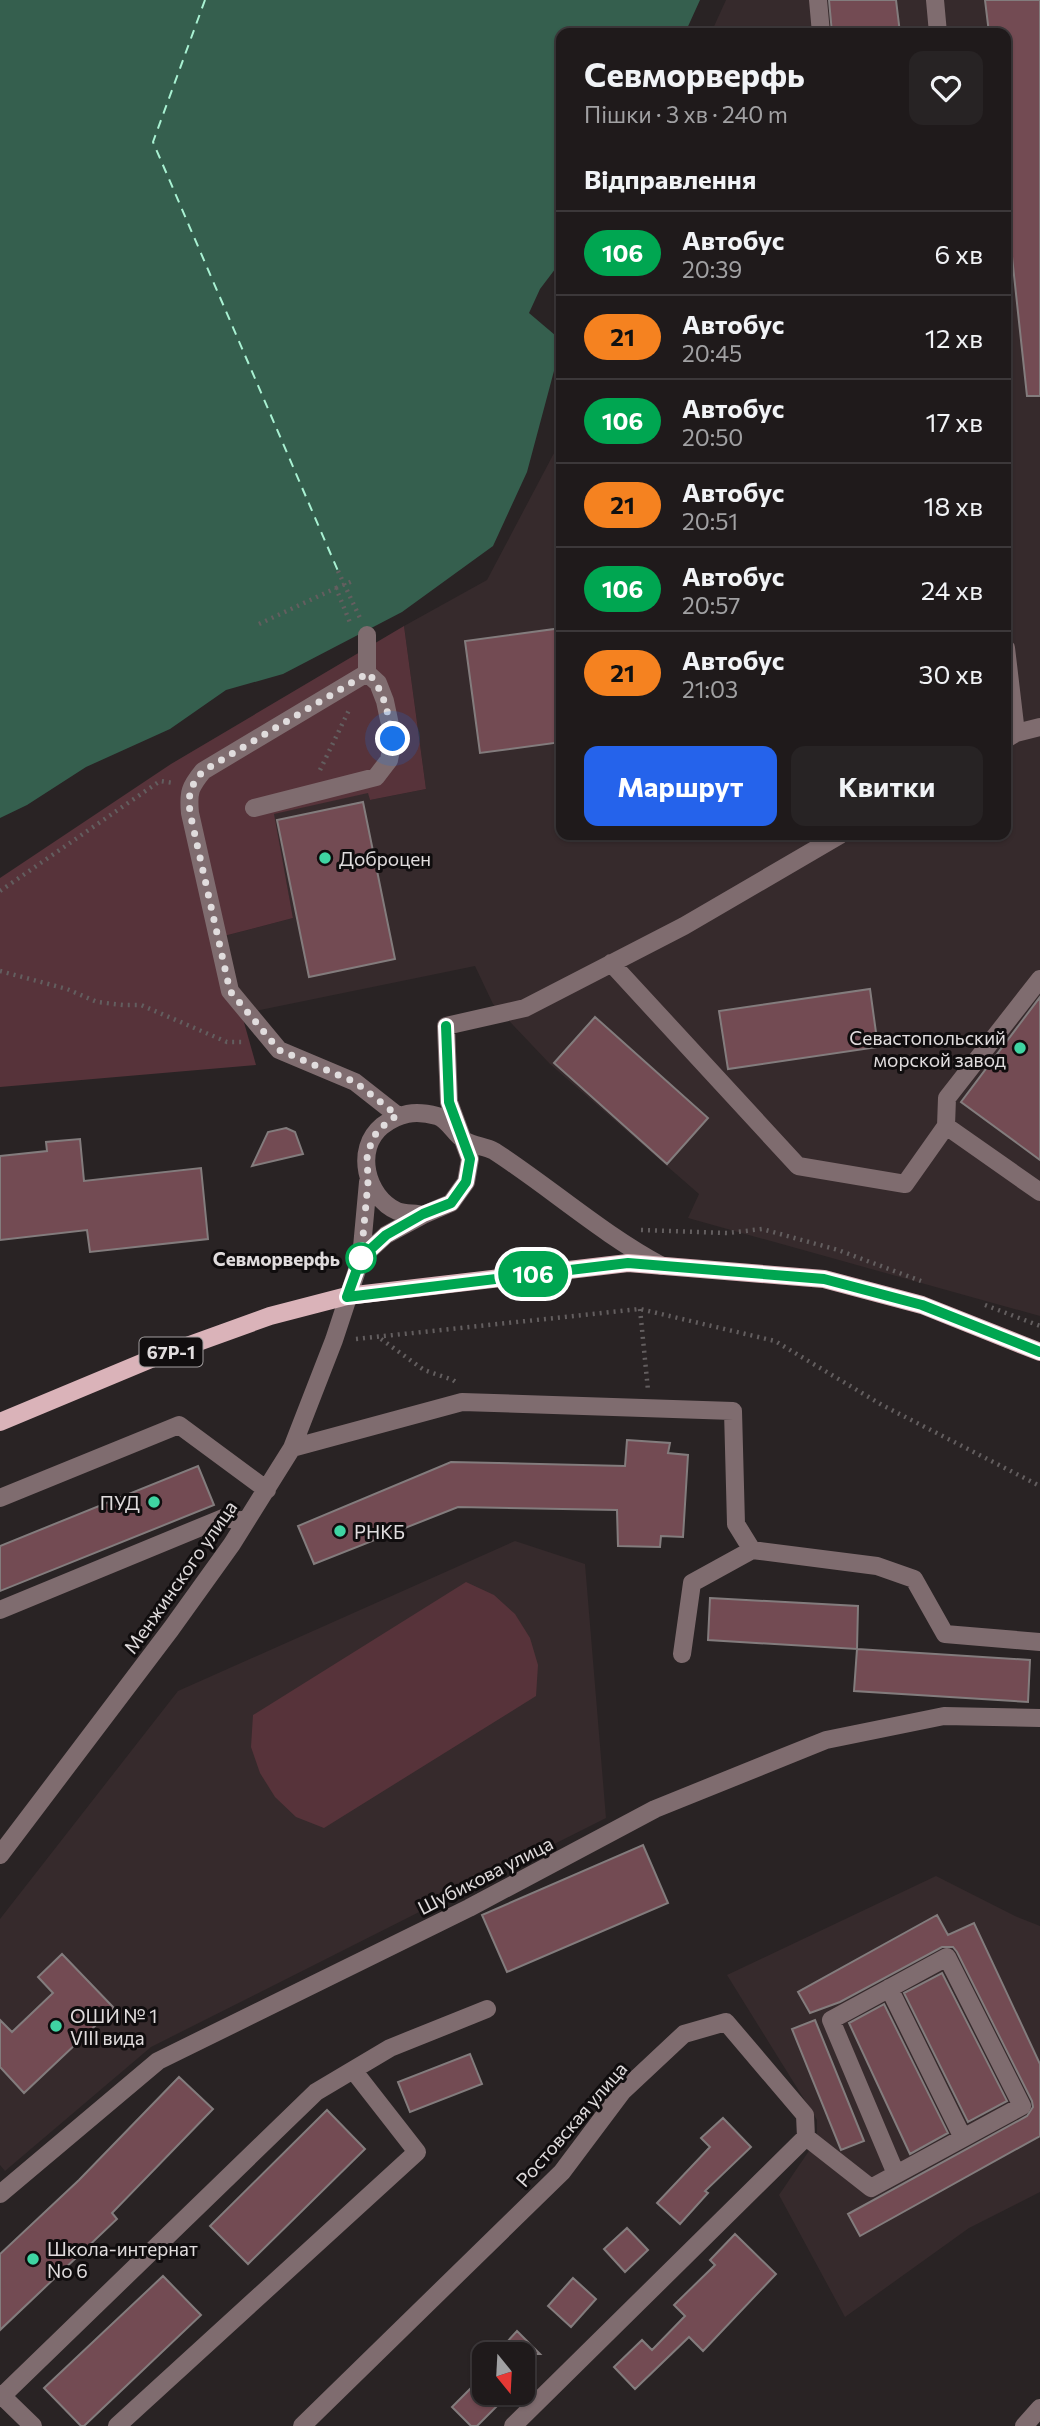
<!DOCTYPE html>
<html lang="uk">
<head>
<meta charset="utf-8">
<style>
	:root { --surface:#1f1a1b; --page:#272324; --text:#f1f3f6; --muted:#a1a1a3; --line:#3c383a; --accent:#2563eb }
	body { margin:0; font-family:Commissioner,sans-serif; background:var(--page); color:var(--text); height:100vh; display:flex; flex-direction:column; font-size:26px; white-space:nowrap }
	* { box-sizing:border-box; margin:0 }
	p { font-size:23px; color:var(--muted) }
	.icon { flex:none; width:38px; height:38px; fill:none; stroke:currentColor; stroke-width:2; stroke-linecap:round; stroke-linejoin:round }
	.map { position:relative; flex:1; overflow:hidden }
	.panel { position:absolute; left:556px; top:28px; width:455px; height:812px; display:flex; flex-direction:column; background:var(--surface); border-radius:14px; box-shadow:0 2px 5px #0004,0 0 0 2px var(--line) }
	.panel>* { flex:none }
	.badge { padding:0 14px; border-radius:23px; font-size:24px; line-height:46px }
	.needle { width:46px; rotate:162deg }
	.controls { position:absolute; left:472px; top:2342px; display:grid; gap:14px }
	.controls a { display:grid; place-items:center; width:63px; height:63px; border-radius:14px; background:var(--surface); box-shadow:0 2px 5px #0004,0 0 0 2px var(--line); font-size:35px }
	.you { position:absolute; width:35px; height:35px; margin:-18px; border:5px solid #fff; border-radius:50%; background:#1a73e8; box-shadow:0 0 0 10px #1a73e833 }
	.map>.badge { position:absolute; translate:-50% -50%; box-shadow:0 0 0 4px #fff }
	h2 { padding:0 28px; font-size:26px; line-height:63px }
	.round { display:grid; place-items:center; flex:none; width:74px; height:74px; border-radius:14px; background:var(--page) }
	.head { display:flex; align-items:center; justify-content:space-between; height:119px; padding:0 28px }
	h1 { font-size:33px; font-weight:700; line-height:52px }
	.action { display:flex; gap:14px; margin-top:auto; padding:14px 28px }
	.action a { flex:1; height:80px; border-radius:14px; background:var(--accent); color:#fff; font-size:28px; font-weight:700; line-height:80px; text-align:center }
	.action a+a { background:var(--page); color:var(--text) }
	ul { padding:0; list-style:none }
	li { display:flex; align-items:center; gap:21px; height:84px; padding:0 28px; border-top:2px solid var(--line) }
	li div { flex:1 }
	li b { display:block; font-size:26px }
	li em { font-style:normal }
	li .badge { min-width:77px; font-weight:700; text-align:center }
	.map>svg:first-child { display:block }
	.built { fill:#362a2c }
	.green { fill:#57333a }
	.water { fill:#355f4e }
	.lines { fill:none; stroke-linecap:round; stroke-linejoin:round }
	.ferry { stroke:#a8f1d2; stroke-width:2; stroke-dasharray:9 7; stroke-linecap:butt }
	.building { fill:#734b53; stroke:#837c7d; stroke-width:2 }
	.path { stroke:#635e5f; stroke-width:4.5; stroke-dasharray:2 5; stroke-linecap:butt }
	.minor { stroke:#7f6c6f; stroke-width:18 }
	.major { stroke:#dab3b9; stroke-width:18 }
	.line-casing { stroke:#fff; stroke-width:16 }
	.line { stroke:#00a651; stroke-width:10 }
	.walk { stroke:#e0dcdd; stroke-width:7; stroke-dasharray:0 12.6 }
	.poi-dot { fill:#3fd4a2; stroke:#100d0e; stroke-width:2.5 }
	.stop-dot { fill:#fff; stroke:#00a651; stroke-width:3.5 }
	.labels { text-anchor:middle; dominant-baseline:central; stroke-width:6; stroke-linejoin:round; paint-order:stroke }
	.shield { fill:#100d0e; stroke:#a29e9f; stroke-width:2 }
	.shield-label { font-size:18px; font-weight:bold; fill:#e0dcdd }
	.poi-label { font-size:19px; fill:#e0dcdd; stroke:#100d0e; text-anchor:start }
	.stop-label { font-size:19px; font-weight:bold; fill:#e0dcdd; stroke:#100d0e; text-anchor:end }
	.street-label { font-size:19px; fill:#e0dcdd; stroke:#100d0e }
</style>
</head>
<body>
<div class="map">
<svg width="1040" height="2426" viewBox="0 0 1040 2426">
	<rect width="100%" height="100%" fill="#292324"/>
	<!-- built -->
	<path class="built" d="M 726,0 L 1040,0 L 1040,1316 L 688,1218 L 699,1194 L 550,1064 L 493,1004 L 475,966 L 241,1014 L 220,937 L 293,918 L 273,814 L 369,792 L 370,800 L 426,789 L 404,626 L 487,580 L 562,438 L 562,835 L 1006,835 L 1006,33 L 711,33 Z
		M 515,1541 L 585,1564 L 606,1818 L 151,2047 L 5,2171 L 0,2165 L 0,1919 L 178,1691 Z
		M 936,1876 L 1015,1916 L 1040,1926 L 1040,2192 L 969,2228 L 845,2317 L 779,2195 L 817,2139 L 817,2120 L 727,1975 Z"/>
	<!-- green -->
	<path class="green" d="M 404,626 L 426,789 L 370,800 L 368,793 L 274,814 L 293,918 L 220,937 L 256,1065 L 0,1087 L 0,878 L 171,764 Z
		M 466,1582 L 494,1595 L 515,1614 L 530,1638 L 538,1665 L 536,1696 L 324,1828 L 296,1817 L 275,1797 L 260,1773 L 251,1747 L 253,1715 Z"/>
	<!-- water -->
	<path class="water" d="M 0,0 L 700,0 L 685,33 L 562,33 L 562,260 L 540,289 L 529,313 L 562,341 L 527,472 L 493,546 L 402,612 L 283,674 L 226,690 L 170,729 L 86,767 L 27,805 L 0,818 Z"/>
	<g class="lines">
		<!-- ferry -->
		<path class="ferry" d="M 205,0 L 153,142 L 338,571"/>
	</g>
	<!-- building -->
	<path class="building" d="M 829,0 L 896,0 L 900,33 L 832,33 Z
		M 985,0 L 1040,0 L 1040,396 L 1027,396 L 1006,201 L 1006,33 L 989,33 Z
		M 562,628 L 562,742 L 480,753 L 465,641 Z
		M 363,802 L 395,959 L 309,977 L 277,820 Z
		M 870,989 L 878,1047 L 728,1069 L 719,1011 Z
		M 1040,997 L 1040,1160 L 961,1102 Z
		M 595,1017 L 708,1118 L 667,1164 L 554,1063 Z
		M 286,1128 L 295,1132 L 303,1154 L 252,1166 L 268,1132 Z
		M 80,1139 L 84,1181 L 201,1168 L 208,1239 L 90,1252 L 87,1230 L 0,1240 L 0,1156 L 47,1151 L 46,1142 Z
		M 627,1440 L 670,1443 L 668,1453 L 688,1455 L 683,1537 L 661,1536 L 660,1547 L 618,1546 L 617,1510 L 458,1507 L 314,1564 L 298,1526 L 451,1462 L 625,1466 Z
		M 198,1466 L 214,1505 L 0,1591 L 0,1546 Z
		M 710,1598 L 858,1606 L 857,1649 L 708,1640 Z
		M 857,1649 L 1030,1660 L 1028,1702 L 854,1691 Z
		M 643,1845 L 668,1903 L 507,1972 L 482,1915 Z
		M 937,1915 L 948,1935 L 974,1923 L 1040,2064 L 1040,2136 L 860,2236 L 848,2214 L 1027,2116 L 1033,2107 L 1032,2101 L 957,1952 L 953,1947 L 942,1947 L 840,2002 L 810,2013 L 798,1992 Z
		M 62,1954 L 114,2008 L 24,2093 L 0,2067 L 0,2020 L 12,2032 L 53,1993 L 38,1977 Z
		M 942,1973 L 1007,2101 L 968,2122 L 904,1993 Z
		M 884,2004 L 948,2133 L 910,2154 L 849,2023 Z
		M 815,2020 L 864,2141 L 841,2150 L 792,2029 Z
		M 470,2054 L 482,2084 L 410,2112 L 398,2082 Z
		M 179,2077 L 213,2109 L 112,2213 L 117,2219 L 0,2330 L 0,2254 L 79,2180 Z
		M 327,2110 L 365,2149 L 248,2264 L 210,2226 Z
		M 723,2118 L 751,2147 L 705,2191 L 708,2193 L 680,2224 L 657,2203 L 710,2147 L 701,2138 Z
		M 627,2228 L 648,2250 L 625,2272 L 604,2249 Z
		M 735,2234 L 776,2274 L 703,2351 L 689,2337 L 635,2389 L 614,2367 L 642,2340 L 652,2350 L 685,2316 L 674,2305 L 715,2265 L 710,2260 Z
		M 163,2276 L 201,2315 L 84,2426 L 81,2426 L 44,2388 Z
		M 573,2278 L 596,2299 L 571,2327 L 548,2306 Z
		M 517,2331 L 540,2354 L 496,2354 Z
		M 474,2385 L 496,2407 L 477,2426 L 471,2426 L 452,2407 Z"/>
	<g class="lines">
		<!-- path -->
		<path class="path" d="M 338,571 L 360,618
			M 336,588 L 355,580
			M 259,624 L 336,588 L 351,625
			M 320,770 L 350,708
			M 0,891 L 160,781 L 173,783
			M 0,971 L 67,989 L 97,1002 L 123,1005 L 141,1005 L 227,1042 L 245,1042
			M 641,1230 L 728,1233 L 762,1229 L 838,1250 L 921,1281
			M 985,1305 L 1040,1326
			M 640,1309 L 648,1390
			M 356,1339 L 640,1309 L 775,1341 L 882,1405 L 1040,1486
			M 381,1339 L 424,1370 L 453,1380 L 457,1383"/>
		<!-- minor -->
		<path class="minor" d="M 818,0 L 821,33
			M 935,0 L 938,33
			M 367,635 L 367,673 L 203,771 C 190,787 188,792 190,813 L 230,991 L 279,1050 L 355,1082 L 397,1115
			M 1006,648 L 1016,733
			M 1006,739 L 1016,733 L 1040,727
			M 254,808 L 376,777 L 389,760 L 393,739 L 385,701 L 378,683 L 367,673
			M 611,963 L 798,1166 L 905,1184 L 946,1126
			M 1040,979 L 947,1098 L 946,1126 L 1040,1192
			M 423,1215 C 415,1213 404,1214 397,1211 C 366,1197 354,1149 382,1126 C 399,1113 415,1110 437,1116 C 448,1119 454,1134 464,1140 C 473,1146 485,1146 494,1151 C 551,1188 602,1234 662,1266
			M 361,1258 L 386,1235 L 423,1215 L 451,1203 L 466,1182 L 470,1159 L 449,1102 L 446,1026 L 525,1008 L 684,926 L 840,835
			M 292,1448 L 462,1402 L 733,1411 L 736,1524 L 752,1550 L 877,1566 L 914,1579 L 945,1634 L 1040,1642
			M 0,1498 L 179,1425 L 267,1490
			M 0,1610 L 223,1518 L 246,1521
			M 682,1654 L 692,1583 L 752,1550
			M 0,1855 L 171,1629 L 232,1544 L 292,1448 L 334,1340 L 361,1258 L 368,1182
			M 889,1988 L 963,2138
			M 806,2137 L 871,2188 L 1022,2106 L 947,1957 L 831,2020 L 896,2174
			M 0,2194 L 158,2061 L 469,1908 L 655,1809 L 826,1740 L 944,1716 L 1040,1718
			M 0,2394 L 33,2426
			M 0,2398 L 316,2092 L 390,2048 L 487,2009
			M 117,2426 L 417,2152 L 353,2070
			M 302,2426 L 562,2172 L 622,2092 L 684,2034 L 726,2022 L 805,2115 L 806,2137 L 513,2426
			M 1024,2426 L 1040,2408"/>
		<!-- major -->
		<path class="major" d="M 0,1422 L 151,1359 L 270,1316 L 347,1296 L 628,1263 L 824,1279 L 922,1305 L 1040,1352"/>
	</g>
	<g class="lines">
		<!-- line casing -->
		<g class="line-casing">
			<path id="line" d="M 446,1026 L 449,1102 L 470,1159 L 466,1182 L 451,1203 L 423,1214 L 386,1235 L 361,1258 L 347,1297 L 628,1263 L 824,1279 L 922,1305 L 1040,1352"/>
		</g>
		<!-- line -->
		<use href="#line" class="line"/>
		<!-- walk -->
		<path class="walk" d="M 361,1258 L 368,1182 L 367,1153 L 377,1131 L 397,1115 L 355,1082 L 279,1050 L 230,991 L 190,813 C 188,792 190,787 203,771 L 368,673 C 385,691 388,715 393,739"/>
	</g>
	<!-- markers -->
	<g class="poi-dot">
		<circle cx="325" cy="858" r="7"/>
		<circle cx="1020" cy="1048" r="7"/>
		<circle cx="154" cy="1502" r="7"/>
		<circle cx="340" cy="1531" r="7"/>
		<circle cx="56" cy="2026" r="7"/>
		<circle cx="33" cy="2259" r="7"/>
	</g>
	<circle class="stop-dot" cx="361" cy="1258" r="14"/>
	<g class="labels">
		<!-- shield labels -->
		<rect class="shield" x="139.5" y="1337.5" width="63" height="29" rx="5"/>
		<g class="shield-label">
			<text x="171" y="1352">67Р-1</text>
		</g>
		<!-- poi labels -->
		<g class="poi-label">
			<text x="339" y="858">Доброцен</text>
			<text x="1006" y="1037" text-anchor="end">Севастопольский<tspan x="1006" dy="22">морской завод</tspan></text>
			<text x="140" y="1502" text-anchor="end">ПУД</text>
			<text x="354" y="1531">РНКБ</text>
			<text x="70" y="2015">ОШИ № 1<tspan x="70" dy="22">VIII вида</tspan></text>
			<text x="47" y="2248">Школа-интернат<tspan x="47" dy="22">No 6</tspan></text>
		</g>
		<!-- stop labels -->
		<g class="stop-label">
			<text x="340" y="1258">Севморверфь</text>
		</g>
		<!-- street labels -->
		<g class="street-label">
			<text transform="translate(180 1577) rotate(-55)">Менжинского улица</text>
			<text transform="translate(485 1875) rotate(-27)">Шубикова улица</text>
			<text transform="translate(571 2124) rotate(-49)">Ростовская улица</text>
		</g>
	</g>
</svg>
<div class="controls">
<a><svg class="needle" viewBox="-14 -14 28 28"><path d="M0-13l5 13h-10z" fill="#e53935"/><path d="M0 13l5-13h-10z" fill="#a1a1a3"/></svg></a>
</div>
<div class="you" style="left:393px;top:739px"></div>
<b class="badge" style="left:533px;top:1274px;background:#00a651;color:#fff">106</b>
<section class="panel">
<div class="head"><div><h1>Севморверфь</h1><p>Пішки · 3 хв · 240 m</p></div><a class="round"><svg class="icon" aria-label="heart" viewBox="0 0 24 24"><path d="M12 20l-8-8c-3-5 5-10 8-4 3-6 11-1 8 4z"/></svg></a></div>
<h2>Відправлення</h2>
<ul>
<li><span class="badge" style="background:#00a651;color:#fff">106</span><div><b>Автобус</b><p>20:39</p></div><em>6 хв</em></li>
<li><span class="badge" style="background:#f58220;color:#111">21</span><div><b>Автобус</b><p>20:45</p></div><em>12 хв</em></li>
<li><span class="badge" style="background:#00a651;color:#fff">106</span><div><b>Автобус</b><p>20:50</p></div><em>17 хв</em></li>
<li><span class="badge" style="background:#f58220;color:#111">21</span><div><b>Автобус</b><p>20:51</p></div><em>18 хв</em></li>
<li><span class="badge" style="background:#00a651;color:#fff">106</span><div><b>Автобус</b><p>20:57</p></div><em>24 хв</em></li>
<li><span class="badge" style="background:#f58220;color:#111">21</span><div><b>Автобус</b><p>21:03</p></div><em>30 хв</em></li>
</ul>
<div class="action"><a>Маршрут</a><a>Квитки</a></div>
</section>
</div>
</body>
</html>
